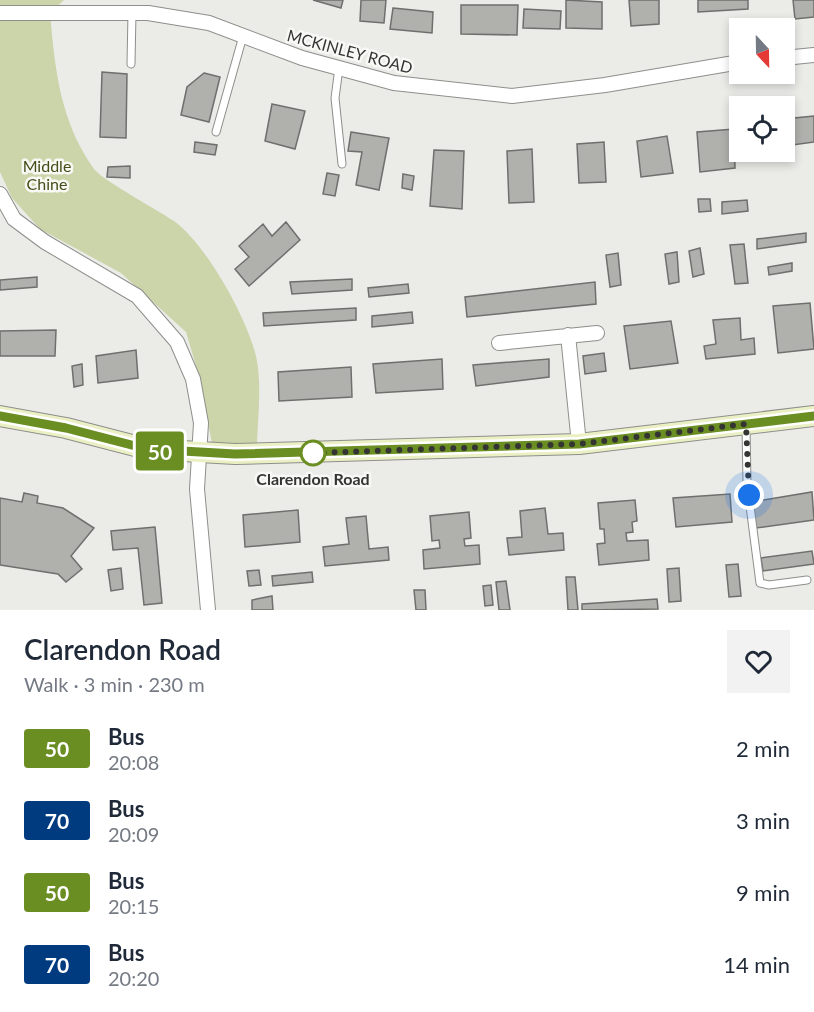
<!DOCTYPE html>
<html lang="en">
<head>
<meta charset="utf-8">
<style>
	:root { --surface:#fff; --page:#f2f2f3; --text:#1f2937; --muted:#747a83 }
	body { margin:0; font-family:Lato,sans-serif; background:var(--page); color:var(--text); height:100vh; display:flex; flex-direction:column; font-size:22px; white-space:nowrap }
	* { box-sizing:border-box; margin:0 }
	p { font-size:20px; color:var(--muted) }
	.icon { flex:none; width:33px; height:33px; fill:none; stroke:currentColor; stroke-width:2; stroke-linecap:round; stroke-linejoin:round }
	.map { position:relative; height:610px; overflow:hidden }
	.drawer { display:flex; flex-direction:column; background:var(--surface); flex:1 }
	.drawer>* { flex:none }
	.badge { padding:0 12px; border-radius:4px; font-size:21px; line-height:39px }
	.needle { width:39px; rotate:158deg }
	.tools { position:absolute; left:729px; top:18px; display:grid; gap:12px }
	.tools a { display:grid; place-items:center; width:66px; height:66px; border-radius:0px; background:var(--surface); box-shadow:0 3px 9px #0003; font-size:30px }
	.you { position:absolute; width:30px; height:30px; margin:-15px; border:4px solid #fff; border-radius:50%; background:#1a73e8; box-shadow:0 0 0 9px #1a73e833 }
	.map>.badge { position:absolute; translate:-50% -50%; box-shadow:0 0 0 3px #fff }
	.round { display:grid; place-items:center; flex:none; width:63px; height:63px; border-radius:0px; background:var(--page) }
	.summary { display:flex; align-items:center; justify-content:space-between; height:102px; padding:0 24px }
	h1 { font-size:28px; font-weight:600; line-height:45px }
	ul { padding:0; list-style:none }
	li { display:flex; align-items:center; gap:18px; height:72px; padding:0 24px }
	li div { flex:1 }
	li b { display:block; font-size:22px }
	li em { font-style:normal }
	li .badge { min-width:66px; font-weight:700; text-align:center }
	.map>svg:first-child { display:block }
	.green { fill:#ccd4a9 }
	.building { fill:#b0b0ad; stroke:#6f706d; stroke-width:1.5 }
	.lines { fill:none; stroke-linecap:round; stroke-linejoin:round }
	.lane-casing { stroke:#8e8e8b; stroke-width:9 }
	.street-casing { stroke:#8e8e8b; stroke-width:16 }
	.secondary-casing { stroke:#8e8e8b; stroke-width:22 }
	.lane { stroke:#fff; stroke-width:7 }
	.street { stroke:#fff; stroke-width:14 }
	.secondary { stroke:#ebf0c4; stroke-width:20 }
	.line-casing { stroke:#fff; stroke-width:14 }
	.line { stroke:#6b8e23; stroke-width:9 }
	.walk { stroke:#343433; stroke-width:6; stroke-dasharray:0 10.8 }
	.stop-dot { fill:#fff; stroke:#6b8e23; stroke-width:3 }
	.labels { text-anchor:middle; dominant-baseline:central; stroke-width:5; stroke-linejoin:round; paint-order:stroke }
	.street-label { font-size:16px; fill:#343433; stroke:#f8f9f5 }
	.park-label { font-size:16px; fill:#464d18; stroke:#f8f9f5 }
	.stop-label { font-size:16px; font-weight:bold; fill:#343433; stroke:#f8f9f5 }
</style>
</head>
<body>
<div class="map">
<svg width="814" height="610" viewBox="0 0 814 610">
	<rect width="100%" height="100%" fill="#ebebe8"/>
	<!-- green -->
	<path class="green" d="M 0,0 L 64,0 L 50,13 C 55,70 60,121 94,169 C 101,179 159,211 174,221 C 206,244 247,318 256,356 C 262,383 258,415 257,443 L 212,443 L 197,369 L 186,332 L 121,273 L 40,229 L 12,198 L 0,172 Z"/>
	<!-- building -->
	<path class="building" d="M 313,0 L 343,0 L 341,8 Z
		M 361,0 L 386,0 L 384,23 L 360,21 Z
		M 566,0 L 602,2 L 602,29 L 566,28 Z
		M 629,0 L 659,0 L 659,24 L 631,26 Z
		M 698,0 L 748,0 L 748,9 L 698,12 Z
		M 793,0 L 814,0 L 814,17 L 795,19 Z
		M 461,5 L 518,5 L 517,35 L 461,34 Z
		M 393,8 L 433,12 L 432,33 L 390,29 Z
		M 524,9 L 561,11 L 560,29 L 523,28 Z
		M 102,72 L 127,74 L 126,138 L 100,137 Z
		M 204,73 L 220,77 L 209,122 L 181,115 L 187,87 Z
		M 272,104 L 305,111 L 295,149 L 265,141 Z
		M 814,116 L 814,142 L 785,146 L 784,119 Z
		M 734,129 L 735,168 L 700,172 L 697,132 Z
		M 351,132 L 389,138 L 379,190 L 356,185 L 362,152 L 348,151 Z
		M 667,136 L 673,173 L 641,177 L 637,141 Z
		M 195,142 L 217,145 L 215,155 L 194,152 Z
		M 604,142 L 606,182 L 579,183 L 577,144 Z
		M 532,149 L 534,202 L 509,203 L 507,151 Z
		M 434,150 L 464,151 L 462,209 L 430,206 Z
		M 130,166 L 130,178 L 107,177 L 108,167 Z
		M 327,173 L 339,175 L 335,196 L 323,194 Z
		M 403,174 L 414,176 L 412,190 L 402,188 Z
		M 698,199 L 710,199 L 711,211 L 699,212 Z
		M 747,200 L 748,211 L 722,214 L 722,202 Z
		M 286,222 L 300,240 L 249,286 L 235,269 L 249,257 L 239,246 L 263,224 L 272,236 Z
		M 806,233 L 806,242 L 757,249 L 757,239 Z
		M 744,244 L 748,283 L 735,284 L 730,245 Z
		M 700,248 L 704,274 L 693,277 L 689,251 Z
		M 677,252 L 679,282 L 669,284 L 665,254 Z
		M 618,253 L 621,285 L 610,287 L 606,255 Z
		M 792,263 L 792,271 L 769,275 L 768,267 Z
		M 37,277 L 37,287 L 0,290 L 0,280 Z
		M 352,279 L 352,290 L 292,294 L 290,282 Z
		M 595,282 L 596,304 L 467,317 L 465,297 Z
		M 408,284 L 409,293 L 369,297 L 368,288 Z
		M 810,303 L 814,349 L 778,353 L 773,306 Z
		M 356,308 L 356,320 L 264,326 L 263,313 Z
		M 412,312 L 413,323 L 372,327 L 372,316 Z
		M 740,318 L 741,340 L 754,338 L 755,354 L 706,359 L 704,346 L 716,344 L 713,320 Z
		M 671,321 L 678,363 L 630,369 L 624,326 Z
		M 56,330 L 55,356 L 0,356 L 0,331 Z
		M 136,350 L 138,378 L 98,383 L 96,356 Z
		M 604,353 L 606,371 L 585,374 L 583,356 Z
		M 442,359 L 443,389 L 376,393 L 373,364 Z
		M 549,359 L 549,377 L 476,386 L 473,365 Z
		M 82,364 L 83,385 L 74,387 L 72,366 Z
		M 351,367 L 352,397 L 279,401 L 278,372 Z
		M 812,492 L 814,520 L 756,528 L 752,502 Z
		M 24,493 L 38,496 L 37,503 L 63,508 L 94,528 L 71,556 L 82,569 L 66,582 L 58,574 L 0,565 L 0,498 L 22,502 Z
		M 730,494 L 732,522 L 676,527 L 673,498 Z
		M 635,500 L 637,521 L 632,522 L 633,532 L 626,533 L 627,541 L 648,540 L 649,560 L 599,565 L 597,544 L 605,543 L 604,529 L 600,529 L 598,503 Z
		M 545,508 L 548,534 L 563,533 L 564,550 L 509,555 L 507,538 L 522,537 L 520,511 Z
		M 298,510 L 300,542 L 245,547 L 243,515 Z
		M 469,512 L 471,538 L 464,539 L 465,546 L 479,545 L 480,564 L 424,569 L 423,550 L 440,548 L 439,540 L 432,541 L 430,516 Z
		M 366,516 L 369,549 L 388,547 L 389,560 L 325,566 L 323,547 L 349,544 L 346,518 Z
		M 155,527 L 162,603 L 144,605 L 138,548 L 113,550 L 111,531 Z
		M 812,551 L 814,564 L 763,571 L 761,558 Z
		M 738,564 L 741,596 L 729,597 L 726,565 Z
		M 121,568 L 123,589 L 111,591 L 108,570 Z
		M 679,568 L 681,601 L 669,602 L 667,569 Z
		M 259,570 L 261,585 L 249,586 L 247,571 Z
		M 312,572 L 313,582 L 273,586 L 272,576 Z
		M 566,577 L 575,577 L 578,610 L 568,610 Z
		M 506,581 L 510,610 L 499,610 L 496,582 Z
		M 491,585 L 493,605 L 485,606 L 483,586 Z
		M 414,590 L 425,590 L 426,610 L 416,610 Z
		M 272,596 L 273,610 L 252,610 L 252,600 Z
		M 657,599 L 658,609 L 582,610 L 582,604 Z"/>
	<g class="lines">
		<!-- lane casing -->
		<g class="lane-casing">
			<path id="lane" d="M 131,64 L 132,13
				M 339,68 L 335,98 L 342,164
				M 216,132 L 243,36
				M 746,427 L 747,483 L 760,583 L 769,585 L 807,580"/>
		</g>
		<!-- street casing -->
		<g class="street-casing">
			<path id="street" d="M 0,13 L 148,13 L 209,23 L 302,58 L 394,83 L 512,96 L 605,85 L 740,62
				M 784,58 L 814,55
				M 0,194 L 14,219 L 45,242 L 137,296 L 177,342 L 193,379 L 201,423 L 197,489 L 208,610
				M 568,335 L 579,444
				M 499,343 L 597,333"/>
		</g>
		<!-- secondary casing -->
		<g class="secondary-casing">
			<path id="secondary" d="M 0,416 L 66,428 L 147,449 L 235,454 L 579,444 L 814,416"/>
		</g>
		<!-- lane -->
		<use href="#lane" class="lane"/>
		<!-- street -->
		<use href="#street" class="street"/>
		<!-- secondary -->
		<use href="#secondary" class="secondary"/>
	</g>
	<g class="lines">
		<!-- line casing -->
		<g class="line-casing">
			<path id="line" d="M 0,416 L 66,428 L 147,449 L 235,454 L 579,444 L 814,416"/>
		</g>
		<!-- line -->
		<use href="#line" class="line"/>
		<!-- walk -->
		<path class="walk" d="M 313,453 L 579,444 L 746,424 L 749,495"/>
	</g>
	<!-- markers -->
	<circle class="stop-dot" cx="313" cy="453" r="12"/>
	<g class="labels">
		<!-- street labels -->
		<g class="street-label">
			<text transform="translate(350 51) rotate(15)">MCKINLEY ROAD</text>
		</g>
		<!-- park labels -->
		<g class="park-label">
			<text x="47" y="165">Middle<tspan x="47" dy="18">Chine</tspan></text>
		</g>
		<!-- stop labels -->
		<g class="stop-label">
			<text x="313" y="478">Clarendon Road</text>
		</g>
	</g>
</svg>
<div class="tools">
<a><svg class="needle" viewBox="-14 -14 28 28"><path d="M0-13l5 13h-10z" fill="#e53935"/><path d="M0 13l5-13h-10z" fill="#747a83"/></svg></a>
<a><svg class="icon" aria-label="locate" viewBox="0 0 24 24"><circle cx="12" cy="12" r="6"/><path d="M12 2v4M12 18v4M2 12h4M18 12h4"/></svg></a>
</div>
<div class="you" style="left:749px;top:495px"></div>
<b class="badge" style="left:160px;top:451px;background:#6b8e23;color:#fff">50</b>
</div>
<section class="drawer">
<div class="summary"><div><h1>Clarendon Road</h1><p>Walk · 3 min · 230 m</p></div><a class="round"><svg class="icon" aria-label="heart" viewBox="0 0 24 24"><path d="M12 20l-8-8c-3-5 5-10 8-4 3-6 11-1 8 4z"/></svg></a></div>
<ul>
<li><span class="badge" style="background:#6b8e23;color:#fff">50</span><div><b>Bus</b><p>20:08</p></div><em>2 min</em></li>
<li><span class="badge" style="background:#003b80;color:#fff">70</span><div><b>Bus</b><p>20:09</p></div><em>3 min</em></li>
<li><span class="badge" style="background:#6b8e23;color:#fff">50</span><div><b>Bus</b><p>20:15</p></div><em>9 min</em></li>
<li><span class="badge" style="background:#003b80;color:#fff">70</span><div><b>Bus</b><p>20:20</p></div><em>14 min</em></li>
</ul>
</section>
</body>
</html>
